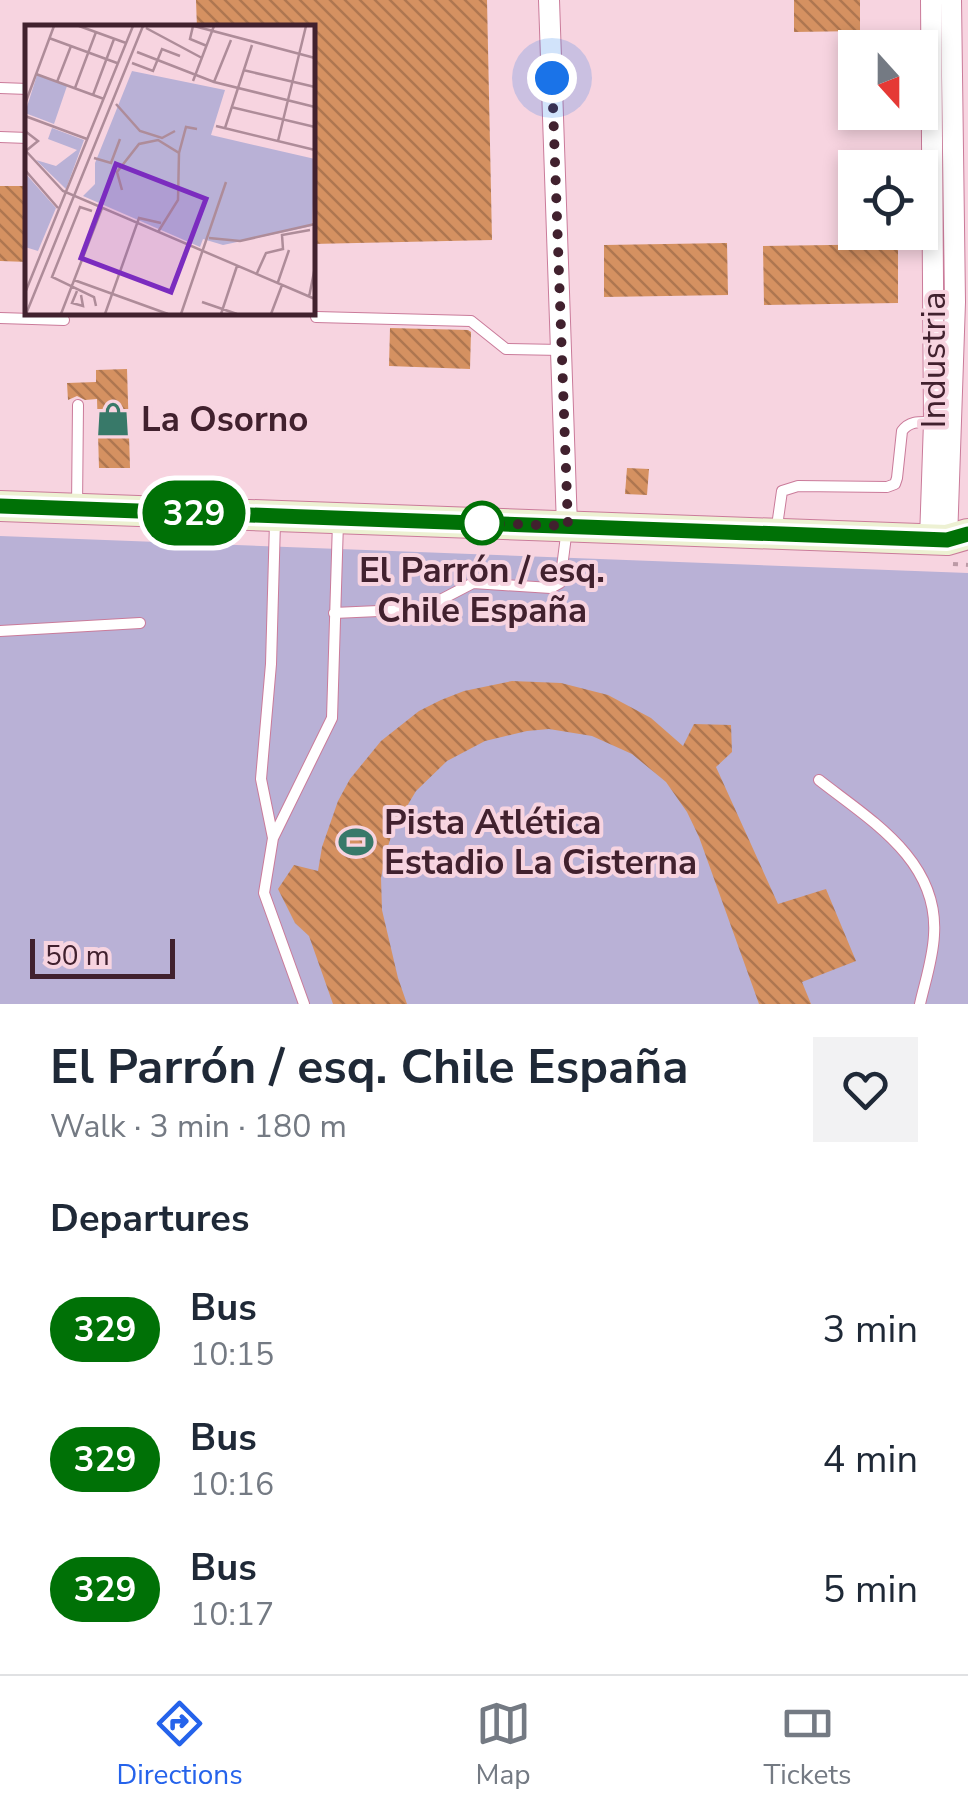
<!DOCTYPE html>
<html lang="en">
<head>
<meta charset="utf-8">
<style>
	:root { --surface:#fff; --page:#f2f2f3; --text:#1f2937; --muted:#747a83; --line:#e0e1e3; --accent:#2563eb }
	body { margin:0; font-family:"Nunito Sans",sans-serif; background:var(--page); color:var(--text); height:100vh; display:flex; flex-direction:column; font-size:38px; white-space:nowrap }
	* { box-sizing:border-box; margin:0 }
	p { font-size:32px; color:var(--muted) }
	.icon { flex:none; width:55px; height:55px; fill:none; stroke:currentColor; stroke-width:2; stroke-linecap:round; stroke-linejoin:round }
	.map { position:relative; height:1004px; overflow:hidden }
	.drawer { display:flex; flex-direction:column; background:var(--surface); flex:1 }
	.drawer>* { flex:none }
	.badge { padding:0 20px; border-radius:32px; font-size:35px; line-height:65px }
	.needle { width:65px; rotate:159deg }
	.fabs { position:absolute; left:838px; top:30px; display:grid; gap:20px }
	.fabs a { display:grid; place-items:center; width:100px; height:100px; border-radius:0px; background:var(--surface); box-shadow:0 5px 15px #0003; font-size:50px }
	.scale { position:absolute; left:30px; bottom:25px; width:145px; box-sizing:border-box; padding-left:10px; border:5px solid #41212e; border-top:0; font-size:28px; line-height:35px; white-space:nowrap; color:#41212e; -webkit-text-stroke:8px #f7d4e0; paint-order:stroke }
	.you { position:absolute; width:50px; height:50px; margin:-25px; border:8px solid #fff; border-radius:50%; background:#1a73e8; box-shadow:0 0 0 15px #1a73e833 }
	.map>.badge { position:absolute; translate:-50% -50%; box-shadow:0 0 0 5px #fff }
	h2 { padding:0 50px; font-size:38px; line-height:90px }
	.round { display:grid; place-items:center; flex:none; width:105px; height:105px; border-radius:0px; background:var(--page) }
	.summary { display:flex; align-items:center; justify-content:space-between; height:170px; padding:0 50px }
	h1 { font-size:48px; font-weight:700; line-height:75px }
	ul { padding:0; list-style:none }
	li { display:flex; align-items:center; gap:30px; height:130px; padding:0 50px }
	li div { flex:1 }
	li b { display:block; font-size:38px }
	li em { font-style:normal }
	li .badge { min-width:110px; font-weight:700; text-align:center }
	.tabs { display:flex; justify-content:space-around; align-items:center; height:140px; border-top:2px solid var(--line); background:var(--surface); font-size:28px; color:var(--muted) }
	.tabs a { display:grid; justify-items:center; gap:5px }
	.tabs .selected { color:var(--accent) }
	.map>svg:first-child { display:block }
	.pitch { fill:#b9b1d6 }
	.building { fill:url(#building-back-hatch) }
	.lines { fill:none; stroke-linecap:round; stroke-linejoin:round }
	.lane-casing { stroke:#ca7b9a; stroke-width:12 }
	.street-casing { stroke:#ca7b9a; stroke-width:22 }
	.secondary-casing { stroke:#ca7b9a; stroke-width:32 }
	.path { stroke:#bc9aa6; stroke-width:4; stroke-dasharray:5 8; stroke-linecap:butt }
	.lane { stroke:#fff; stroke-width:10 }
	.street { stroke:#fff; stroke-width:20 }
	.secondary { stroke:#edf1d3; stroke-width:30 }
	.line-casing { stroke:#fff; stroke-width:22 }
	.line { stroke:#007106; stroke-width:15 }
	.walk { stroke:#41212e; stroke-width:10; stroke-dasharray:0 18 }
	.stop-dot { fill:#fff; stroke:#007106; stroke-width:5 }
	.labels { text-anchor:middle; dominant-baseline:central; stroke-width:8; stroke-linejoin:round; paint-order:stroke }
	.street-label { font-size:35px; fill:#41212e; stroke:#f7d4e0 }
	.poi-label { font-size:35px; font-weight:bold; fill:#41212e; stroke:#f7d4e0; text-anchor:start }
	.stop-label { font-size:35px; font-weight:bold; fill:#41212e; stroke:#f7d4e0 }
	.inset-road { fill:none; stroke:#ae8c99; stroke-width:2.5 }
	.view { fill:#7b2cbf; fill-opacity:0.15; stroke:#7b2cbf; stroke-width:5 }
	.inset-edge { fill:none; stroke:#41212e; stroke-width:5 }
</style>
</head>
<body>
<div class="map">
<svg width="968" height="1004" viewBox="0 0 968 1004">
	<defs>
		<pattern id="building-back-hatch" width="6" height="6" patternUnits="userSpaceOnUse" patternTransform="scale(2.5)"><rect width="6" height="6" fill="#d59161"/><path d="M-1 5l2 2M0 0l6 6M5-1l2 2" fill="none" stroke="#ae7650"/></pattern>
	</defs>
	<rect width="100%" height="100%" fill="#f7d4e0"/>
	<!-- pitch -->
	<path class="pitch" d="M 0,536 L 968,573 L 968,1004 L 0,1004 Z"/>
	<!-- building -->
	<path class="building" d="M 196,0 L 487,0 L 492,240 L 312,244 L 312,28 L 197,28 Z
		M 794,0 L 860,0 L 860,31 L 794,32 Z
		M 0,186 L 28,186 L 28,262 L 0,261 Z
		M 727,243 L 728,295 L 604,297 L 604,245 Z
		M 898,244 L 898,303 L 764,305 L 763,246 Z
		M 390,328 L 468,330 L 471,332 L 470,369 L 389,366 Z
		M 127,369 L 130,468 L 99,468 L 97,399 L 85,400 L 77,396 L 68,400 L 67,383 L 96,382 L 96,370 Z
		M 627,468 L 649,469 L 647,495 L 625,494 Z
		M 512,681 L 561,683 L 608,695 L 651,718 L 683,746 L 694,724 L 731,725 L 732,752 L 716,767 L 778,904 L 826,889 L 856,961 L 802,982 L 811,1004 L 759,1004 L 699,837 L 687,812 L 666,782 L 632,754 L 592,736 L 549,729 L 527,731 L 485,741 L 447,761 L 416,791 L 394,828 L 387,849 L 381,878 L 382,910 L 398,978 L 407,1004 L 333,1004 L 309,936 L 295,923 L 278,889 L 294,865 L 318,871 L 322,847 L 338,801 L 350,779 L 381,741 L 419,711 L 441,700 L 464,691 Z"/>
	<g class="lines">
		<!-- lane casing -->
		<g class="lane-casing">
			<path id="lane" d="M 0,88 L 28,89
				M 0,137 L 28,138
				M 316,317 L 471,321 L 506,349 L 561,350
				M 0,318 L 64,320
				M 77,507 L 78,405
				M 776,533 L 782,491 L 798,486 L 887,487 L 895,484 L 897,478 L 902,431 C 910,420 921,422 934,422
				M 334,613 L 423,609 L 473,583 L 551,588 L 560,583 L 567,528
				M 0,631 L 140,623
				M 819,780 C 870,820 939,860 934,935 C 933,958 925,982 920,1004
				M 273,838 L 261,779 L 271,664 L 275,522
				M 304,1004 L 264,893 L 273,838 L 332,718 L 338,522"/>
		</g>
		<!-- street casing -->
		<g class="street-casing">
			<path id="street" d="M 549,0 L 567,526
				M 930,539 L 934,422 L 931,0
				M 947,540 L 955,302 L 951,0"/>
		</g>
		<!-- secondary casing -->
		<g class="secondary-casing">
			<path id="secondary" d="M 0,506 L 947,540 L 968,534"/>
		</g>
		<!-- path -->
		<path class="path" d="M 953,564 L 968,565"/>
		<!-- lane -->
		<use href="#lane" class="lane"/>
		<!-- street -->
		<use href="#street" class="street"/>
		<!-- secondary -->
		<use href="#secondary" class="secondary"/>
	</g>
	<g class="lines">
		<!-- line casing -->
		<g class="line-casing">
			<path id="line" d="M 0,506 L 947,540 L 968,534"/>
		</g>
		<!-- line -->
		<use href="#line" class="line"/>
		<!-- walk -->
		<path class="walk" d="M 482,523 L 568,526 L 552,78"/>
	</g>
	<!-- icons -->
	<defs>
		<g id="shop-bare" transform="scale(2.7)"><path d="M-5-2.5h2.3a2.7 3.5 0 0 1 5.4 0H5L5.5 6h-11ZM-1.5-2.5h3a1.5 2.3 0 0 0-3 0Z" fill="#387969" stroke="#f7d4e0" stroke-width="2.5" paint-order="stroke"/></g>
		<g id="stadium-bare" transform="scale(2.7)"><path d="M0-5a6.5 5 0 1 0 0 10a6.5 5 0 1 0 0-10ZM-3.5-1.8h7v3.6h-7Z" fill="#387969" stroke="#f7d4e0" stroke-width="2.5" paint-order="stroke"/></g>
	</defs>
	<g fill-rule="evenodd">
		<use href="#shop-bare" x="113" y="419"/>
		<use href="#stadium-bare" x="356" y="842"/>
	</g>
	<!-- markers -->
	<circle class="stop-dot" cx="482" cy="523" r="20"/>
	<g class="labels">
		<!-- street labels -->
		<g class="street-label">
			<text transform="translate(933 360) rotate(-90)">Industria</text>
		</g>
		<!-- poi labels -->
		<g class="poi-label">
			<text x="141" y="419">La Osorno</text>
			<text x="384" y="822">Pista Atlética<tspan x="384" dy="40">Estadio La Cisterna</tspan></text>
		</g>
		<!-- stop labels -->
		<g class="stop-label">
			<text x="482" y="570">El Parrón / esq.<tspan x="482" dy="40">Chile España</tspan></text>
		</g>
	</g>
	<!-- overview -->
	<g transform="translate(25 25)">
		<rect width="290" height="290" fill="#f7d4e0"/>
		<path d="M 27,103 L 59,115 L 41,164 L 11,135 L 31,141 L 52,125 L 23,114 ZM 0,148 L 31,183 L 13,226 L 0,222 Z" fill="#b9b1d6"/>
		<path d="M 107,46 L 200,65 L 186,110 L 290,134 L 287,201 L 198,220 L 178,214 L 175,222 L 58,171 L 70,159 L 70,138 ZM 12,50 L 42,61 L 29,99 L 0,88 Z" fill="#b9b1d6"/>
		<path class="inset-road" d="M 54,1 L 101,18M 168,1 L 165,14 L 182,21M 169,1 L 290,33M 121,3 L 177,33M 24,13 L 92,38M 112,27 L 189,57 L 290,82M 107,38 L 128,46 L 137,24 L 155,31M 218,45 L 290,62M 11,49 L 79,74M 168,56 L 189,1M 32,57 L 46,21M 189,57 L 206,15M 50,63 L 71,7M 68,70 L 89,14M 0,79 L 29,1M 91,79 L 115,106 L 137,113 L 150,106M 206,82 L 290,102M 0,91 L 62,114M 191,101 L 290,125M 200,103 L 227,20M 0,106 L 13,116 L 2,125M 253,116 L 281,1M 0,125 L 38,166 L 290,274M 154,128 L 161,102 L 172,104M 69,133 L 86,138 L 95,114M 0,145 L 33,183M 97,165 L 92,147 L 114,119 L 133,115 L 154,128 L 153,175 L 133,207M 67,186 L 55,182 L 27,252 L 69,272 L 71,281M 184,213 L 215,216 L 290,199M 232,248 L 241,228 L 258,224 L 257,210 L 285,205M 49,255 L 143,289M 253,257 L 264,225M 52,266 L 47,278 L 58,281 L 56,270M 0,268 L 108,1M 284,272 L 290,242M 177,277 L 212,289M 1,289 L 118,1M 36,289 L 77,183M 80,289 L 114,193 L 136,198M 156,289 L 201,157M 196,289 L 212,241M 246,289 L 257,260"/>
		<path class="view" d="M 91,139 L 181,174 L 146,267 L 56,233 Z"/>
		<rect width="290" height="290" class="inset-edge"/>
	</g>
</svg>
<div class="fabs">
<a><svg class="needle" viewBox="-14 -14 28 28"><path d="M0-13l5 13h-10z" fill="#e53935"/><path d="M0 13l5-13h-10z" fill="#747a83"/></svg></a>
<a><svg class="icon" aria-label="locate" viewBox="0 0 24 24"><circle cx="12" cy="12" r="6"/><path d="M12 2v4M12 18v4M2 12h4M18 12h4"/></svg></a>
</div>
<div class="scale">50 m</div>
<div class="you" style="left:552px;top:78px"></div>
<b class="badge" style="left:194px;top:513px;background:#007106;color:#fff">329</b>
</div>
<section class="drawer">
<div class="summary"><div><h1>El Parrón / esq. Chile España</h1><p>Walk · 3 min · 180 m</p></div><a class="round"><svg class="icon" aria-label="heart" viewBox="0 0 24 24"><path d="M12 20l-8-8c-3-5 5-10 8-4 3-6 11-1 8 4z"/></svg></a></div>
<h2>Departures</h2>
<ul>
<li><span class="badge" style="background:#007106;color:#fff">329</span><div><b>Bus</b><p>10:15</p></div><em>3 min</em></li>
<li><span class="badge" style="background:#007106;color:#fff">329</span><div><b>Bus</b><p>10:16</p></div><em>4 min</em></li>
<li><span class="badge" style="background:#007106;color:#fff">329</span><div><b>Bus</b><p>10:17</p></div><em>5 min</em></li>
</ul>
</section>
<nav class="tabs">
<a class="selected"><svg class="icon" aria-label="directions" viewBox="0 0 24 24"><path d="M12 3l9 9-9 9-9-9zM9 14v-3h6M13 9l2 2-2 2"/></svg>Directions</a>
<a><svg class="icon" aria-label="map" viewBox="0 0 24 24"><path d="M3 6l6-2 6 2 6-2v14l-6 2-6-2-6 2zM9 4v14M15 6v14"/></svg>Map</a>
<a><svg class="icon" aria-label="tickets" viewBox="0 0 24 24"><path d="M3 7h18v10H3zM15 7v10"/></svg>Tickets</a>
</nav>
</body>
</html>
